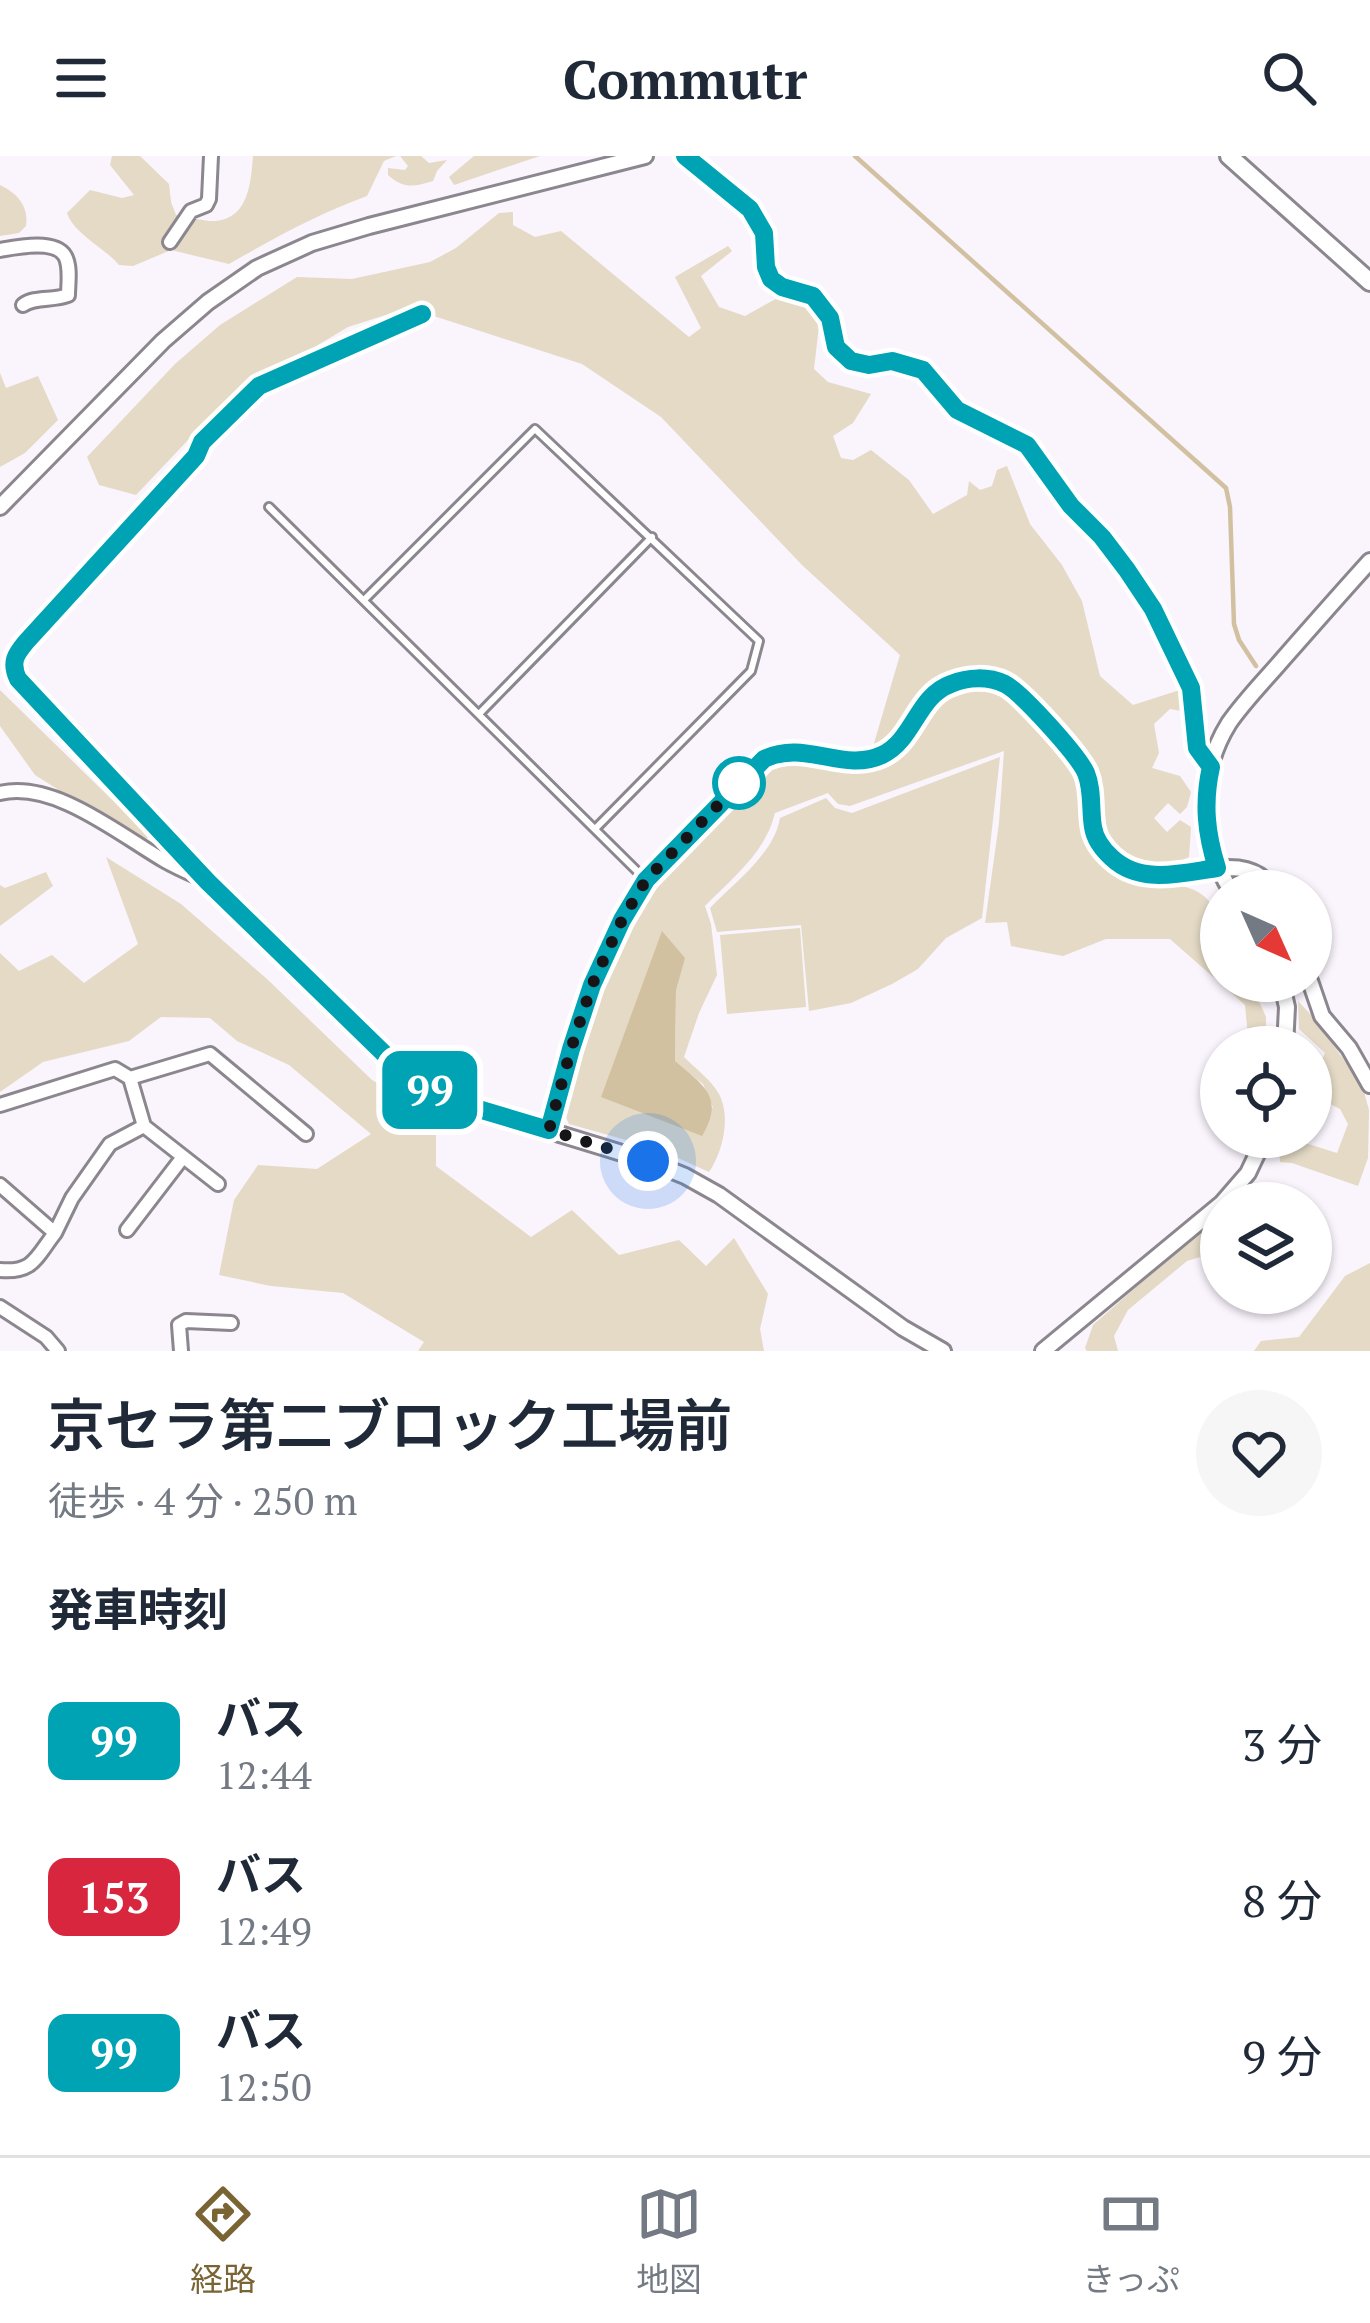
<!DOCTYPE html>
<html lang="ja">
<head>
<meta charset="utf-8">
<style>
	:root { --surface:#fff; --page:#f6f6f7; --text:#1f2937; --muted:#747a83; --line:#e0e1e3; --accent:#7a6434 }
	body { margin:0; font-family:"PT Serif","Noto Sans JP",serif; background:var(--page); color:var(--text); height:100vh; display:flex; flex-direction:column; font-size:45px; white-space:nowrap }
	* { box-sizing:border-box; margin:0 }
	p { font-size:39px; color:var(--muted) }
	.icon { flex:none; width:66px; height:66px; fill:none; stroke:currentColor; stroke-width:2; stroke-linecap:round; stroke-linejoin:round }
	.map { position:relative; height:1195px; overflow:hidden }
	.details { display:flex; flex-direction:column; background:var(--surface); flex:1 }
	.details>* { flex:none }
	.badge { padding:0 24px; border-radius:18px; font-size:42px; line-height:78px }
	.needle { width:78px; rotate:135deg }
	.controls { position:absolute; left:1200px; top:714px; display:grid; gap:24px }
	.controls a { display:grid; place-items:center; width:132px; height:132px; border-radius:50%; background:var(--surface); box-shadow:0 3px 9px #0004; font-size:60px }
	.you { position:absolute; width:60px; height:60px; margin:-30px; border:9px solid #fff; border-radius:50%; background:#1a73e8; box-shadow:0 0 0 18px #1a73e833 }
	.map>.badge { position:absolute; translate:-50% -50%; box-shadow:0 0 0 6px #fff }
	h2 { padding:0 48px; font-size:45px; line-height:108px }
	.round { display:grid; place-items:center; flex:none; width:126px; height:126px; border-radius:63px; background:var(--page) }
	.head { display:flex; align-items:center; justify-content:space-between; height:204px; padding:0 48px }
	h1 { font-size:57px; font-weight:600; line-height:90px }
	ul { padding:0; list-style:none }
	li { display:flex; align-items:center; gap:36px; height:156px; padding:0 48px }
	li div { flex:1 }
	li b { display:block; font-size:45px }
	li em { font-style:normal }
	li .badge { min-width:132px; font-weight:700; text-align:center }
	header { display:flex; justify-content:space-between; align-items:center; height:156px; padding:0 48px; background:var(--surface); font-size:54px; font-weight:600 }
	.tabs { display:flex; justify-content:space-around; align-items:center; height:168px; border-top:3px solid var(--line); background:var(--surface); font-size:33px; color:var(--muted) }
	.tabs a { display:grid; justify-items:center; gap:6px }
	.tabs .current { color:var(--accent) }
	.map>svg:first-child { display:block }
	.green { fill:#e4dac6; fill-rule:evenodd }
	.water { fill:#d1c1a0 }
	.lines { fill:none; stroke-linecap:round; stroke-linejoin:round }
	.stream { stroke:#d1c1a0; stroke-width:4.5 }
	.service-casing { stroke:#8c878e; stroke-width:12 }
	.minor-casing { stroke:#8c878e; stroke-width:18 }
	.tertiary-casing { stroke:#8c878e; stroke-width:20 }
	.secondary-casing { stroke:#8c878e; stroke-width:22 }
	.service { stroke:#fff; stroke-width:6 }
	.minor { stroke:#fff; stroke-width:12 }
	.tertiary { stroke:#fff; stroke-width:14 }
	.secondary { stroke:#fff; stroke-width:16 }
	.line-casing { stroke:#fff; stroke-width:27 }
	.line { stroke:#00a3b4; stroke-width:18 }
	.walk { stroke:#161417; stroke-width:12; stroke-dasharray:0 21.6 }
	.stop-dot { fill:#fff; stroke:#00a3b4; stroke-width:6 }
</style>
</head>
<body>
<header><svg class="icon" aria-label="menu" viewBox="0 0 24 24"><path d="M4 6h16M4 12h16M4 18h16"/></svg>Commutr<svg class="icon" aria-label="search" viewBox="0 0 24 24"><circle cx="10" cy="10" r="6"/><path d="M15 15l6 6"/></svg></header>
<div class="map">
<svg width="1370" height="1195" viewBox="0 0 1370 1195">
	<rect width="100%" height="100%" fill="#faf4fd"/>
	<!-- green -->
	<path class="green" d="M 112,0 L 140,0 L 169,28 L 171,46 L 176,59 C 189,60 204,66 216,65 C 249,62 251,25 253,0 L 396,0 L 384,5 L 367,40 C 318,58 274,82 229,108 L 171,94 L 133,110 L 119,109 C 104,91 74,78 67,57 L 90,34 L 122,42 L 134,39 L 110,9 Z
		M 400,0 L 421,0 L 429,7 L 447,4 L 437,15 L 433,25 C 414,31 404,33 388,19 L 388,12 L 405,14 L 408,10 Z
		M 474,0 L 540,0 L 454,29 L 449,21 Z
		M 0,29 C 17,37 29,50 26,70 L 19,77 L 0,80 Z
		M 513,56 L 513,69 L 535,81 L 561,75 L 689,181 L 701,172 L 675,121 L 728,90 L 732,95 L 701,120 L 719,151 L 745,160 L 783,139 L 809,144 L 820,161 L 814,213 L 828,226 L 871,238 L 853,267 L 833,280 L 841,302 L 853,304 L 871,294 L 909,324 L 933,358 L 967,339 L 969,325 L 980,334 L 992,330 L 997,314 L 1007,310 L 1030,368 L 1062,409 L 1082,445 L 1100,520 L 1133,549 L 1183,533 L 1188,543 L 1187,556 L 1170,553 L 1154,568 L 1159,597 L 1152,612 L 1180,620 L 1191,636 L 1187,651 L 1180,658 L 1168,647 L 1154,662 L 1167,676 L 1180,664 L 1191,671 L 1189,701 L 1165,712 L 1152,728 C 1161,729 1172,728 1181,730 C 1229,739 1221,788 1221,825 L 1250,825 L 1266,861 L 1266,891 L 1249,891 L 1245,849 L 1170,783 L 1106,783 L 1063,800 L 1011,790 L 1007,766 L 985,767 L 999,667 L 1004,595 L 850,650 L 838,648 L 828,637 L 775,657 C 766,696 732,722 705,750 L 711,768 L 717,819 L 699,857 L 684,901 C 695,912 711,924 719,938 C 731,961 723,995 709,1016 L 658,993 L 569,968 L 564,957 C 587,876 609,799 658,730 C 675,705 699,684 719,662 C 735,644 755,614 779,606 C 804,598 835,609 860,614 L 872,594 L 900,499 L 802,409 L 661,261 L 582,208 L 434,160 L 417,149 L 348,171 L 225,245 L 136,339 L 99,329 L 87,301 L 175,208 L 220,169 L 297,121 L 352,123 L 430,106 L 456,92 L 499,57 ZM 676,833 L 675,906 L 703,928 L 713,952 L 602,940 Z
		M 0,217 L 6,232 L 38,220 L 58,264 L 25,297 L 0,311 Z
		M 0,534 L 149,680 L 143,687 L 35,619 L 0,570 Z
		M 1000,601 L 982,762 L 946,782 L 918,813 L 892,828 L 851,847 L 809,855 L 801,769 L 717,776 L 710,752 C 735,726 774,698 780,662 L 826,642 L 835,652 L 852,657 Z
		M 106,701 L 181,748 L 267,823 L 372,924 L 436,961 L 436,1010 L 531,1081 L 572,1054 L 619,1099 L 679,1084 L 706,1110 L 734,1082 L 768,1138 L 760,1173 L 764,1195 L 418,1195 L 424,1186 L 343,1137 L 271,1130 L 219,1119 L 234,1044 L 258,1009 L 317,1013 L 371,978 L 289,909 L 237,885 L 210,862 L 161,861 L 129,885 L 43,906 L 0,936 L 0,797 L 19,815 L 52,799 L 84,827 L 138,788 Z
		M 46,716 L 53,730 L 0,770 L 0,729 L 5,732 Z
		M 800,772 L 806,851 L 727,858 L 720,779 Z
		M 1298,845 L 1313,861 L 1362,929 L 1369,954 L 1368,1002 L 1358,1030 L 1292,1007 L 1280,1006 L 1279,995 L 1288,987 L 1286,981 L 1298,981 L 1302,986 L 1337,997 L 1348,968 L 1340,953 L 1326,946 L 1320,909 L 1325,897 L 1299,873 Z
		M 1221,1062 L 1221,1090 L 1207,1099 L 1187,1105 L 1128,1154 L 1114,1180 L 1118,1195 L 1087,1195 L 1085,1192 L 1093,1169 L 1159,1111 Z
		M 1370,1107 L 1370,1195 L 1254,1195 L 1261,1185 L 1299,1181 L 1345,1120 Z"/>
	<!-- water -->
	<path class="water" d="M 662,775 L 685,802 L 676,834 L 675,905 C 704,930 725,941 702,980 L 601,941 Z"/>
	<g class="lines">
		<!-- stream -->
		<path class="stream" d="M 855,0 L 1226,332 L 1230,351 L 1234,468 L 1239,484 L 1256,510"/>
		<!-- service casing -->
		<g class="service-casing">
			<path id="service" d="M 269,351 L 643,721
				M 364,444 L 535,273 L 759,485 L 751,515 L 596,672
				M 479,558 L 652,381
				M 202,719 L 18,523 L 13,509 L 15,499 L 106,395 L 196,300 L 202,286 L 259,230 L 422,158"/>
		</g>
		<!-- minor casing -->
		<g class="minor-casing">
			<path id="minor" d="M 685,0 L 750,53 L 763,77 L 767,111 L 771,123 L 782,131 L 813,140 L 830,162 L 835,191 L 851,205 L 869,209 L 892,205 L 923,214 L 941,238 L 957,254 L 1027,289 L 1071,350 L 1102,381 L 1127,414 L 1153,453 L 1191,532 L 1197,592 L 1211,611
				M 170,86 L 191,55 L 206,49 L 209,43 L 211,0
				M 0,94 C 17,91 55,83 65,100 C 71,111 68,128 68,139 C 53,145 35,140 23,149
				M 0,637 C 54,624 120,679 165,705 C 179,713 194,719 209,726
				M 130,922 L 210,898 L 306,978
				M 0,949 L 115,913 L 130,922 L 144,970 L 218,1028
				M 0,1029 L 55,1077 L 72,1042 L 110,988 L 144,970
				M 127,1074 L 183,1001
				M 0,1114 C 34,1117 36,1101 55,1077
				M 0,1151 L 46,1181 L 58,1195
				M 181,1195 L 179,1169 L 186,1165 L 231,1167"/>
		</g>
		<!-- tertiary casing -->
		<g class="tertiary-casing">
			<path id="tertiary" d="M 0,351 L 163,185 L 208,146 L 257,112 L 312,87 L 369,70 L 645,0
				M 209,726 L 406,919 L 445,943 L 648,1005 L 685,1020 L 719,1039 L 903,1172 L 943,1195
				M 1231,735 C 1200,683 1196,620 1229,567 C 1245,544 1265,524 1283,503 C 1312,470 1341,437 1370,405
				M 1281,825 L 1287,851 L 1285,891
				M 1310,825 L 1322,860 L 1349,892 L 1370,929
				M 549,974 L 571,893 L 592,829 L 622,764 L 646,724 L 764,603 C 805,583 846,618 884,598 C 924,576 918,526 974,522 C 991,521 1005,527 1017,538 C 1038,560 1064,582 1080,607 C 1104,644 1075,687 1126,713 C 1173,737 1240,684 1275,735
				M 1222,1047 L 1248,1017 L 1265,981
				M 1043,1195 L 1221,1048"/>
		</g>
		<!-- secondary casing -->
		<g class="secondary-casing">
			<path id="secondary" d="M 1229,0 L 1370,126"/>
		</g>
		<!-- service -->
		<use href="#service" class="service"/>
		<!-- minor -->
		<use href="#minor" class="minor"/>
		<!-- tertiary -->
		<use href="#tertiary" class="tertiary"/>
		<!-- secondary -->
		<use href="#secondary" class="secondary"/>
	</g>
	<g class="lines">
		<!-- line casing -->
		<g class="line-casing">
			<path id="line" d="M 422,158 L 259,230 L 202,286 L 196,300 L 26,486 C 16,498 10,506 18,523 L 208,726 L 406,919 L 445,943 L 549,974 L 571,893 L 592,829 L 622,764 L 646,724 L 764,603 C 805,583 843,617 882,599 C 914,584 917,540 951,528 C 968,521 988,520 1005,528 C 1021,536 1078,599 1086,617 C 1093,634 1090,653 1093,671 C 1095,684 1102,693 1112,702 C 1141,729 1182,717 1217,712 C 1206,677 1203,647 1211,611 L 1197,592 L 1191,532 L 1153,453 L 1127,414 L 1102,381 L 1071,350 L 1027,289 L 957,254 L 923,214 L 892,205 L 869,209 L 851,205 L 836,191 L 830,162 L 813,140 L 782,131 L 771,123 L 766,111 L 764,77 L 750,53 L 685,0"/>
		</g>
		<!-- line -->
		<use href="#line" class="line"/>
		<!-- walk -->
		<path class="walk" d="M 648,1005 L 549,974 L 571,893 L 592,829 L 622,764 L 646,724 L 746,620 L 739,627"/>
	</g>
	<!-- markers -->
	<circle class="stop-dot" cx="739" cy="627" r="24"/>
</svg>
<div class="controls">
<a><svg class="needle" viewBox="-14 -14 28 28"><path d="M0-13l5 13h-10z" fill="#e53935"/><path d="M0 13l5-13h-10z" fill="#747a83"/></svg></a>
<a><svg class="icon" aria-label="locate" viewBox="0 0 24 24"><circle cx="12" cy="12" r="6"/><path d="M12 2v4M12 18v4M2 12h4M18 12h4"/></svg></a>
<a><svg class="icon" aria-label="layers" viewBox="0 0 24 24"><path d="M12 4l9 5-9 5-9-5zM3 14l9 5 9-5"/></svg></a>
</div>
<div class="you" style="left:648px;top:1005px"></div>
<b class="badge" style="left:430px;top:934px;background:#00a3b4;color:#fff">99</b>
</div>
<section class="details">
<div class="head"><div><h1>京セラ第二ブロック工場前</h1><p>徒歩 · 4 分 · 250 m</p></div><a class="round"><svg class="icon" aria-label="heart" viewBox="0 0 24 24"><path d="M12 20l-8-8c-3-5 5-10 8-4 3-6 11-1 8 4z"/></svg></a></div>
<h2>発車時刻</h2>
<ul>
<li><span class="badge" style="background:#00a3b4;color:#fff">99</span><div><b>バス</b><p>12:44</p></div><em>3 分</em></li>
<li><span class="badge" style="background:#d7263d;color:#fff">153</span><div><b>バス</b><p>12:49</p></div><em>8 分</em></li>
<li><span class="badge" style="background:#00a3b4;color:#fff">99</span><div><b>バス</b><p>12:50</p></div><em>9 分</em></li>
</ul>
</section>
<nav class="tabs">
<a class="current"><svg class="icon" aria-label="directions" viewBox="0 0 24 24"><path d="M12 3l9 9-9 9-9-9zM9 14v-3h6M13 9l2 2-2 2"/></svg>経路</a>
<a><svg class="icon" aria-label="map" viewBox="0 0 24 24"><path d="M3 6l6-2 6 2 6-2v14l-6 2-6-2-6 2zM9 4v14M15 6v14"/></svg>地図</a>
<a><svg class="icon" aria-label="tickets" viewBox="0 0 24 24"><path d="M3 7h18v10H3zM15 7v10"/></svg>きっぷ</a>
</nav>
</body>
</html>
